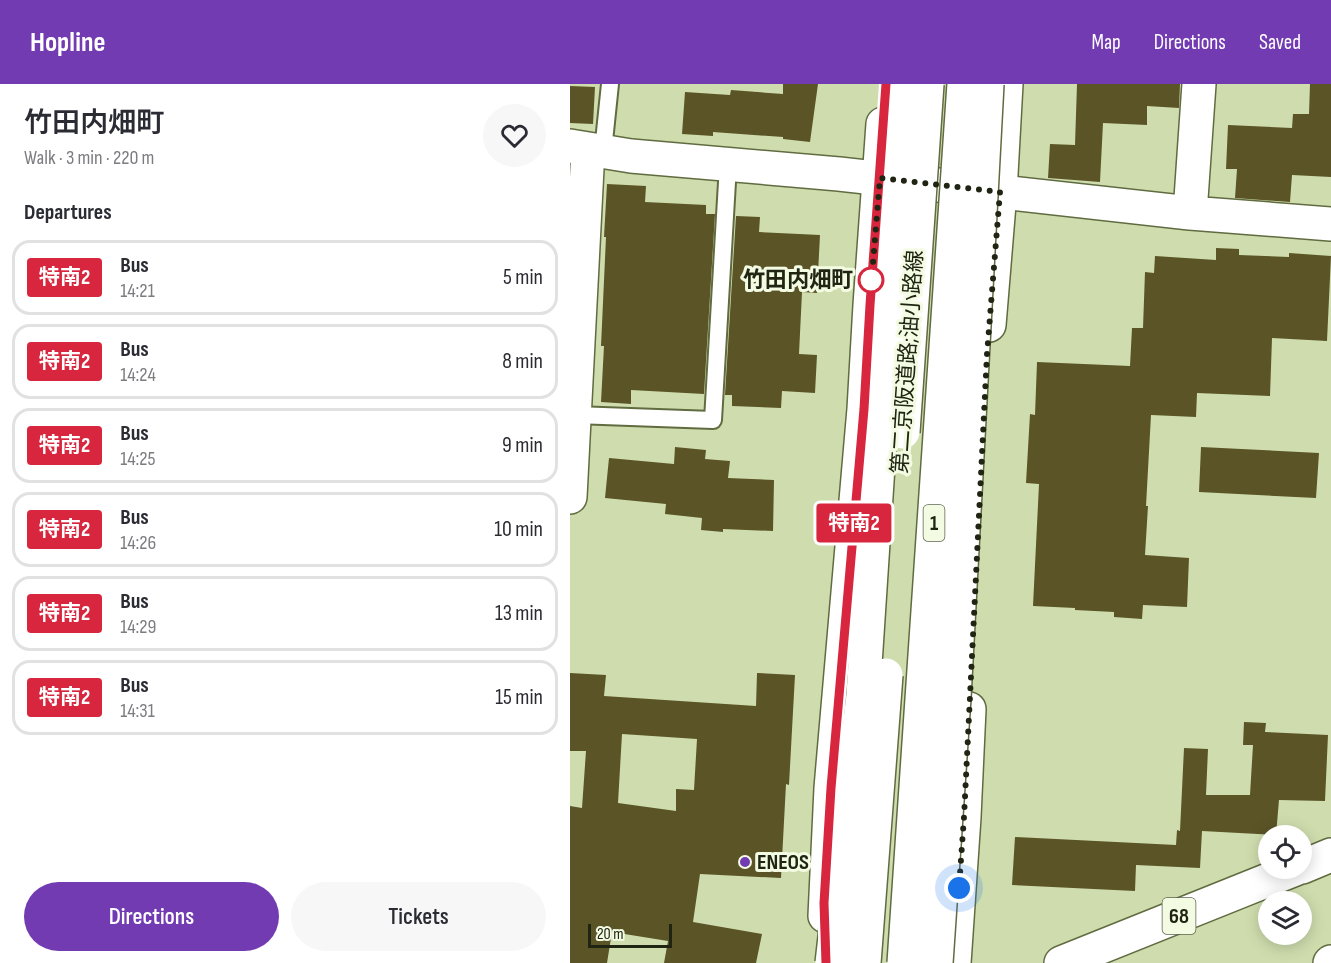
<!DOCTYPE html>
<html lang="en">
<head>
<meta charset="utf-8">
<style>
	:root { --surface:#fff; --page:#f7f7f7; --text:#2b2b33; --muted:#7c7c81; --line:#e1e1e2; --accent:#723bb1 }
	body { margin:0; font-family:"Sofia Sans Condensed","Noto Sans JP",sans-serif; background:var(--page); color:var(--text); height:100vh; display:flex; flex-direction:column; font-size:22px; white-space:nowrap }
	* { box-sizing:border-box; margin:0 }
	p { font-size:20px; color:var(--muted) }
	.icon { flex:none; width:33px; height:33px; fill:none; stroke:currentColor; stroke-width:2; stroke-linecap:round; stroke-linejoin:round }
	.map { position:relative; flex:1; overflow:hidden }
	.drawer { display:flex; flex-direction:column; background:var(--surface); width:570px }
	.drawer>* { flex:none }
	.badge { padding:0 12px; border-radius:4px; font-size:21px; line-height:39px }
	.tools { position:absolute; left:688px; top:741px; display:grid; gap:12px }
	.tools a { display:grid; place-items:center; width:54px; height:54px; border-radius:50%; background:var(--surface); box-shadow:0 3px 15px #0003; font-size:30px }
	.scale { position:absolute; left:18px; bottom:15px; width:84px; box-sizing:border-box; padding-left:6px; border:3px solid #202513; border-top:0; font-size:16px; line-height:21px; white-space:nowrap; color:#202513; -webkit-text-stroke:4px #f3fbe3; paint-order:stroke }
	.you { position:absolute; width:30px; height:30px; margin:-15px; border:4px solid #fff; border-radius:50%; background:#1a73e8; box-shadow:0 0 0 9px #1a73e833 }
	.map>.badge { position:absolute; translate:-50% -50%; box-shadow:0 0 0 3px #fff }
	h2 { padding:0 24px; font-size:22px; line-height:54px }
	.round { display:grid; place-items:center; flex:none; width:63px; height:63px; border-radius:32px; background:var(--page) }
	.head { display:flex; align-items:center; justify-content:space-between; height:102px; padding:0 24px }
	h1 { font-size:28px; font-weight:600; line-height:45px }
	.button { display:flex; gap:12px; margin-top:auto; padding:12px 24px }
	.button a { flex:1; height:69px; border-radius:36px; background:var(--accent); color:#fff; font-size:24px; font-weight:600; line-height:69px; text-align:center }
	.button a+a { background:var(--page); color:var(--text) }
	ul { padding:0; list-style:none }
	li { display:flex; align-items:center; gap:18px; height:75px; margin:0 12px 9px; padding:0 12px; border:3px solid var(--line); border-radius:18px }
	li div { flex:1 }
	li b { display:block; font-size:22px }
	li em { font-style:normal }
	li .badge { min-width:66px; font-weight:700; text-align:center }
	header { display:flex; align-items:center; gap:36px; box-sizing:border-box; height:84px; padding:0 30px; background:var(--accent); color:#fff }
	header strong { font-size:28px }
	nav { display:flex; gap:33px; margin-inline-start:auto; font-size:21px }
	main { display:flex; flex:1; min-height:0 }
	.map>svg:first-child { display:block }
	.building { fill:#5b5427; fill-rule:evenodd }
	.lines { fill:none; stroke-linecap:round; stroke-linejoin:round }
	.lane-casing { stroke:#606b40; stroke-width:20 }
	.street-casing { stroke:#606b40; stroke-width:36 }
	.secondary-casing { stroke:#606b40; stroke-width:36 }
	.primary-casing { stroke:#606b40; stroke-width:36 }
	.highway-casing { stroke:#606b40; stroke-width:36 }
	.lane { stroke:#fff; stroke-width:16 }
	.street { stroke:#fff; stroke-width:33 }
	.secondary { stroke:#fff; stroke-width:33 }
	.primary { stroke:#fff; stroke-width:33 }
	.highway { stroke:#fff; stroke-width:33 }
	.highway-bridge-casing { stroke:#606b40; stroke-width:36; stroke-linecap:butt }
	.highway-bridge { stroke:#fff; stroke-width:33 }
	.line-casing { stroke:#fff; stroke-width:14 }
	.line { stroke:#d7263d; stroke-width:9 }
	.walk { stroke:#202513; stroke-width:6; stroke-dasharray:0 10.8 }
	.stop-dot { fill:#fff; stroke:#d7263d; stroke-width:3 }
	.poi-dot { fill:#723bb1; stroke:#f3fbe3; stroke-width:2 }
	.labels { text-anchor:middle; dominant-baseline:central; stroke-width:6; stroke-linejoin:round; paint-order:stroke }
	.shield { fill:#f3fbe3; stroke:#5f6551; stroke-width:1.5 }
	.shield-label { font-size:21px; font-weight:bold; fill:#202513 }
	.stop-label { font-size:22px; font-weight:bold; fill:#202513; stroke:#f3fbe3; text-anchor:end }
	.street-label { font-size:22px; fill:#202513; stroke:#f3fbe3 }
	.poi-label { font-size:22px; font-weight:bold; fill:#202513; stroke:#f3fbe3; text-anchor:start }
</style>
</head>
<body>
<header>
<strong>Hopline</strong>
<nav><a>Map</a><a>Directions</a><a>Saved</a></nav>
</header>
<main>
<section class="drawer">
<div class="head"><div><h1>竹田内畑町</h1><p>Walk · 3 min · 220 m</p></div><a class="round"><svg class="icon" aria-label="heart" viewBox="0 0 24 24"><path d="M12 20l-8-8c-3-5 5-10 8-4 3-6 11-1 8 4z"/></svg></a></div>
<h2>Departures</h2>
<ul>
<li><span class="badge" style="background:#d7263d;color:#fff">特南2</span><div><b>Bus</b><p>14:21</p></div><em>5 min</em></li>
<li><span class="badge" style="background:#d7263d;color:#fff">特南2</span><div><b>Bus</b><p>14:24</p></div><em>8 min</em></li>
<li><span class="badge" style="background:#d7263d;color:#fff">特南2</span><div><b>Bus</b><p>14:25</p></div><em>9 min</em></li>
<li><span class="badge" style="background:#d7263d;color:#fff">特南2</span><div><b>Bus</b><p>14:26</p></div><em>10 min</em></li>
<li><span class="badge" style="background:#d7263d;color:#fff">特南2</span><div><b>Bus</b><p>14:29</p></div><em>13 min</em></li>
<li><span class="badge" style="background:#d7263d;color:#fff">特南2</span><div><b>Bus</b><p>14:31</p></div><em>15 min</em></li>
</ul>
<div class="button"><a>Directions</a><a>Tickets</a></div>
</section>
<div class="map">
<svg width="761" height="879" viewBox="0 0 761 879">
	<rect width="100%" height="100%" fill="#cfddae"/>
	<!-- building -->
	<path class="building" d="M 213,0 L 248,0 L 240,58 L 213,55 L 213,53 L 143,48 L 143,52 L 112,50 L 115,8 L 160,11 L 161,6 L 213,10 Z
		M 507,0 L 610,0 L 609,24 L 577,22 L 577,41 L 533,39 L 530,98 L 478,94 L 480,60 L 505,61 Z
		M 740,0 L 761,0 L 761,93 L 722,91 L 720,118 L 665,114 L 667,85 L 656,85 L 658,41 L 722,44 L 723,30 L 739,30 Z
		M 0,2 L 25,3 L 23,40 L 0,39 Z
		M 37,100 L 76,102 L 75,118 L 136,121 L 136,130 L 145,130 L 134,310 L 61,306 L 61,320 L 31,318 L 34,262 L 31,262 L 36,153 L 34,153 Z
		M 166,132 L 190,133 L 189,148 L 250,151 L 247,209 L 232,208 L 229,270 L 247,271 L 245,309 L 212,307 L 211,324 L 162,322 L 162,311 L 155,311 Z
		M 646,164 L 669,165 L 669,171 L 719,173 L 719,169 L 761,172 L 757,257 L 702,254 L 700,312 L 627,309 L 626,333 L 581,331 L 576,422 L 578,422 L 575,471 L 619,474 L 617,523 L 573,521 L 572,535 L 544,533 L 544,528 L 505,526 L 505,524 L 463,522 L 469,400 L 456,399 L 460,330 L 465,331 L 467,278 L 560,282 L 562,244 L 573,244 L 575,188 L 584,189 L 585,172 L 646,176 Z
		M 105,363 L 136,366 L 135,375 L 160,377 L 158,394 L 204,396 L 203,447 L 153,445 L 153,448 L 131,446 L 132,434 L 95,430 L 96,420 L 35,414 L 39,374 L 104,380 Z
		M 631,363 L 749,369 L 746,414 L 629,408 Z
		M 0,589 L 36,591 L 34,612 L 186,622 L 187,589 L 225,591 L 219,701 L 216,700 L 211,794 L 130,790 L 123,838 L 192,850 L 186,879 L 94,879 L 98,857 L 42,848 L 37,879 L 0,879 L 0,722 L 12,724 L 16,667 L 0,667 ZM 52,650 L 127,655 L 124,706 L 106,705 L 106,727 L 48,719 Z
		M 674,638 L 696,639 L 695,648 L 758,651 L 755,717 L 709,716 L 706,751 L 632,747 L 630,784 L 566,781 L 565,807 L 442,801 L 445,753 L 606,761 L 607,746 L 610,747 L 614,664 L 638,665 L 636,711 L 680,711 L 683,661 L 673,661 Z"/>
	<g class="lines">
		<!-- lane casing -->
		<g class="lane-casing">
			<path id="lane" d="M 33,67 L 40,0
				M 5,331 L 143,336 L 158,81"/>
		</g>
		<!-- street casing -->
		<g class="street-casing">
			<path id="street" d="M 0,62 L 61,72 L 269,90 L 620,129 L 761,140
				M 620,129 L 629,0
				M 0,413 L 18,65"/>
		</g>
		<!-- secondary casing -->
		<g class="secondary-casing">
			<path id="secondary" d="M 419,241 L 430,108 L 436,0
				M 255,832 L 261,704 L 294,325 L 300,221 L 313,40
				M 384,879 L 394,733 L 399,625"/>
		</g>
		<!-- primary casing -->
		<g class="primary-casing">
			<path id="primary" d="M 732,783 L 761,771
				M 491,879 L 728,784"/>
		</g>
		<!-- highway casing -->
		<g class="highway-casing">
			<path id="highway" d="M 760,879 L 761,878"/>
		</g>
		<!-- lane -->
		<use href="#lane" class="lane"/>
		<!-- street -->
		<use href="#street" class="street"/>
		<!-- secondary -->
		<use href="#secondary" class="secondary"/>
		<!-- primary -->
		<use href="#primary" class="primary"/>
		<!-- highway -->
		<use href="#highway" class="highway"/>
		<!-- highway-bridge casing -->
		<g class="highway-bridge-casing">
			<path id="highway-bridge" d="M 333,348 L 357,0
				M 262,879 L 293,611 L 325,123 L 331,0
				M 294,879 L 316,591
				M 334,879 L 394,0
				M 366,879 L 384,614 L 417,0"/>
		</g>
		<!-- highway-bridge -->
		<use href="#highway-bridge" class="highway-bridge"/>
	</g>
	<g class="lines">
		<!-- line casing -->
		<g class="line-casing">
			<path id="line" d="M 256,879 L 254,819 L 261,704 L 294,325 L 300,221 L 316,0"/>
		</g>
		<!-- line -->
		<use href="#line" class="line"/>
		<!-- walk -->
		<path class="walk" d="M 301,196 L 301,203 L 310,94 L 430,108 L 417,270 L 394,733 L 389,804"/>
	</g>
	<!-- markers -->
	<circle class="stop-dot" cx="301" cy="196" r="12"/>
	<circle class="poi-dot" cx="175" cy="778" r="6"/>
	<g class="labels">
		<!-- shield labels -->
		<g class="shield">
			<rect x="353.5" y="421" width="21" height="36" rx="4.5"/>
			<rect x="592.5" y="814" width="33" height="36" rx="4.5"/>
		</g>
		<g class="shield-label">
			<text x="364" y="439">1</text>
			<text x="609" y="832">68</text>
		</g>
		<!-- stop labels -->
		<g class="stop-label">
			<text x="283" y="196">竹田内畑町</text>
		</g>
		<!-- street labels -->
		<g class="street-label">
			<text transform="translate(338 278) rotate(-86)">第二京阪道路;油小路線</text>
		</g>
		<!-- poi labels -->
		<g class="poi-label">
			<text x="187" y="778">ENEOS</text>
		</g>
	</g>
</svg>
<div class="tools">
<a><svg class="icon" aria-label="locate" viewBox="0 0 24 24"><circle cx="12" cy="12" r="6"/><path d="M12 2v4M12 18v4M2 12h4M18 12h4"/></svg></a>
<a><svg class="icon" aria-label="layers" viewBox="0 0 24 24"><path d="M12 4l9 5-9 5-9-5zM3 14l9 5 9-5"/></svg></a>
</div>
<div class="scale">20 m</div>
<div class="you" style="left:389px;top:804px"></div>
<b class="badge" style="left:284px;top:439px;background:#d7263d;color:#fff">特南2</b>
</div>
</main>
</body>
</html>
